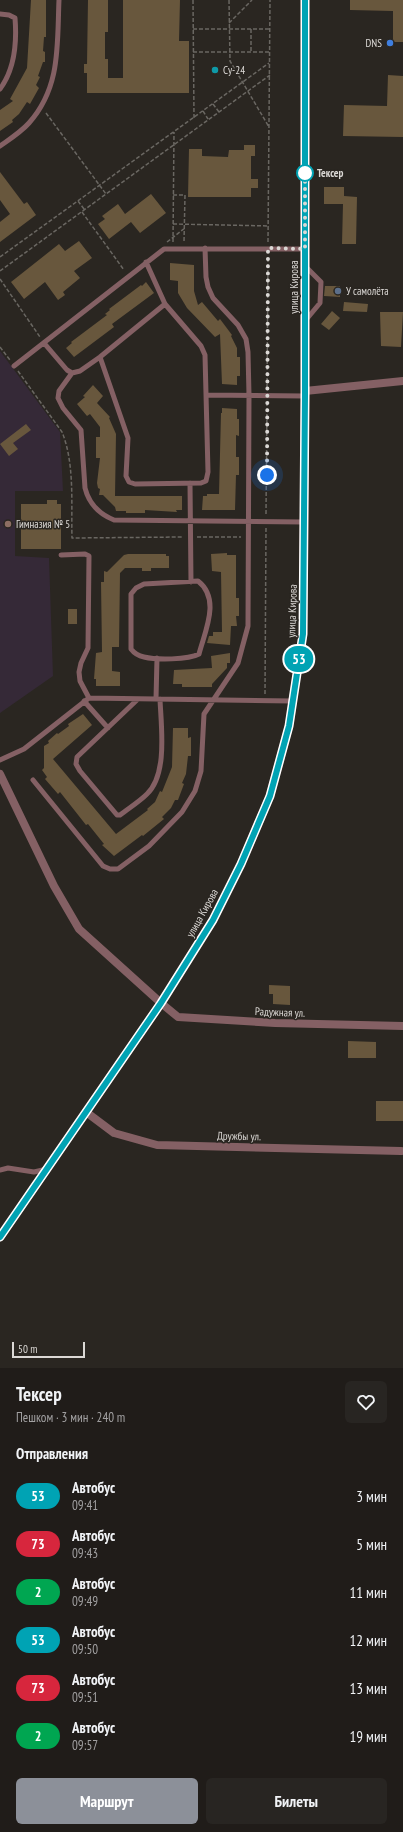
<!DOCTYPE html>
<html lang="ru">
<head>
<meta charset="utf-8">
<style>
	:root { --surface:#201c19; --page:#282522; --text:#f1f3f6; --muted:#a2a1a2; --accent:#8c9099 }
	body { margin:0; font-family:"PT Sans Narrow",sans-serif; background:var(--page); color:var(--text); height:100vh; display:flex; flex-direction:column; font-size:15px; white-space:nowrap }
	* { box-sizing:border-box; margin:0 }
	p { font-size:13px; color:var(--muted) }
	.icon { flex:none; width:22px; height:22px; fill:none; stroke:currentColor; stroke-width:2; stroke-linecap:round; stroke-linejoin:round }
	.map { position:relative; height:1368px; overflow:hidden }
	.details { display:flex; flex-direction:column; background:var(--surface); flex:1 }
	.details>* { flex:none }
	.badge { padding:0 8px; border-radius:13px; font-size:14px; line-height:26px }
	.scale { position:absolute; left:12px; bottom:10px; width:73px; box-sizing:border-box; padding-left:4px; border:2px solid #dbd8d5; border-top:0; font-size:11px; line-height:14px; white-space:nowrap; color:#dbd8d5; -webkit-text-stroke:3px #2a2621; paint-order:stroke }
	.you { position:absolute; width:20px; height:20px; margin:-10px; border:3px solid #fff; border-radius:50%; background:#1a73e8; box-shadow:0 0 0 6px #1a73e833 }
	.map>.badge { position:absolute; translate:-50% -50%; box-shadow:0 0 0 2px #fff }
	h2 { padding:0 16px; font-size:15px; line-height:36px }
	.round { display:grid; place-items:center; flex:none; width:42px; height:42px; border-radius:6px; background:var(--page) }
	.overview { display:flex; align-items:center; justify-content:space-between; height:68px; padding:0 16px }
	h1 { font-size:19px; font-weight:700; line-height:30px }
	.action { display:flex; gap:8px; margin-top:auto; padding:8px 16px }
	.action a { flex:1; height:46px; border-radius:6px; background:var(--accent); color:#fff; font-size:16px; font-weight:700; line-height:46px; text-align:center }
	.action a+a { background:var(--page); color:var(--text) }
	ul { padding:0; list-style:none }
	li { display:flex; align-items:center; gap:12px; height:48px; padding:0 16px }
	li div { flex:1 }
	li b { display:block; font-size:15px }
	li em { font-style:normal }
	li .badge { min-width:44px; font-weight:700; text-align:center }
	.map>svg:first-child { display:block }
	.education { fill:#352937 }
	.building { fill:#68573d }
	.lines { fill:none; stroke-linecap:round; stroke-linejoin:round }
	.path { stroke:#6a6762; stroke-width:1.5; stroke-dasharray:4 2; stroke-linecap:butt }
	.service { stroke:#846064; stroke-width:5 }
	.minor { stroke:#846064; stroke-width:8 }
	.secondary { stroke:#b87f87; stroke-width:8 }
	.line-casing { stroke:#fff; stroke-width:9 }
	.line { stroke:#00a3b4; stroke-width:6 }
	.walk { stroke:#dbd8d5; stroke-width:4; stroke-dasharray:0 7.2 }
	.shop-dot { fill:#3f7fe0; stroke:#2a2621; stroke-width:1.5 }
	.culture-dot { fill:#0f9aa8; stroke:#2a2621; stroke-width:1.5 }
	.stop-dot { fill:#fff; stroke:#00a3b4; stroke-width:2 }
	.service-dot { fill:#5c6f8a; stroke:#2a2621; stroke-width:1.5 }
	.education-dot { fill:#8d6e63; stroke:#2a2621; stroke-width:1.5 }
	.labels { text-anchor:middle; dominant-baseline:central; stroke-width:3; stroke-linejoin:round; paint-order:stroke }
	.poi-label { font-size:11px; fill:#dbd8d5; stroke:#2a2621; text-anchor:start }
	.stop-label { font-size:11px; font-weight:bold; fill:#dbd8d5; stroke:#2a2621; text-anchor:start }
	.street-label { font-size:11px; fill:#dbd8d5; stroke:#2a2621 }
</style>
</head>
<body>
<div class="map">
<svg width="403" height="1368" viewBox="0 0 403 1368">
	<rect width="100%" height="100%" fill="#2a2621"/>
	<!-- education -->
	<path class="education" d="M 0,351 L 60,432 L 63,491 L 15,491 L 15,556 L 49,558 L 53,676 L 0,713 Z"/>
	<!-- building -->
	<path class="building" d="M 31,0 L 46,0 L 46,37 L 44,37 L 43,51 L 45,52 L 45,62 L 43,62 L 38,76 L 40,77 L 36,85 L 39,88 L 30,104 L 27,102 L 19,114 L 12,120 L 13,122 L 0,131 L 0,110 L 13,101 L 10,99 L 27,68 Z
		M 88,0 L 108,0 L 108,32 L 105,32 L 105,59 L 108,59 L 108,78 L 123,78 L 123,0 L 180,0 L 179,41 L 189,41 L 189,93 L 87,93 L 87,73 L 84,73 L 84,64 L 87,64 Z
		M 350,0 L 403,0 L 403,42 L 393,42 L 393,11 L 350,10 Z
		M 388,75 L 403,76 L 403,137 L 343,136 L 344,105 L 387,106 Z
		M 244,145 L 255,145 L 255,156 L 251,156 L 251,179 L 258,179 L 258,188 L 251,188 L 251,197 L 188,197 L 189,149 L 202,149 L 202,156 L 228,157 L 229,150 L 244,150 Z
		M 0,172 L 24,204 L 27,202 L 36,215 L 0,242 L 0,222 L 10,214 L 0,200 Z
		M 324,187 L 344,187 L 344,196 L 357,197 L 356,244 L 342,244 L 343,204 L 324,204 Z
		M 151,194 L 166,213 L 140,233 L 131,222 L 109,239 L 98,224 L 105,219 L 102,216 L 118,204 L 125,214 Z
		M 79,241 L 92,258 L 74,271 L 80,278 L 63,292 L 65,295 L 58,300 L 45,282 L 24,299 L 11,282 L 59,244 L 65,251 Z
		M 170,263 L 194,265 L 194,291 L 198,305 L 202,302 L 218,321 L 220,319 L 232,335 L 231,336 L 237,348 L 237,357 L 240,357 L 240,376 L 237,376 L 237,385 L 222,384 L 220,334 L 215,337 L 187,308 L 178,293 L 178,281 L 170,280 Z
		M 146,282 L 154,293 L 112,324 L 114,327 L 74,357 L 66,348 L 72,343 L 71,342 L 107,315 L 105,314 L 110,310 L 109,309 L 141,285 L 142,286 Z
		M 325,286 L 340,286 L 340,297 L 324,296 Z
		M 344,302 L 368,304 L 367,312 L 343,311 Z
		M 332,311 L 340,318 L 329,330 L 321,324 Z
		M 380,312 L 403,312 L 401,347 L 381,346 Z
		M 93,385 L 103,396 L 97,403 L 110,417 L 109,418 L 116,434 L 115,496 L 182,496 L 182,510 L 176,510 L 177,512 L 145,510 L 145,513 L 126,513 L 126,511 L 116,511 L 115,507 L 103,495 L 99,495 L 100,489 L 98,488 L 97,483 L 100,458 L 96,458 L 96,437 L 100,437 L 100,427 L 90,414 L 87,416 L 77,404 L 85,397 L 83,396 Z
		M 222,408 L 237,409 L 237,419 L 239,419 L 239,436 L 236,435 L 236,457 L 239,457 L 239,475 L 236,475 L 235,510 L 202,510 L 203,496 L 207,496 L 207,494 L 219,494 L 221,413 L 222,413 Z
		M 26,424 L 31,430 L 13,443 L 18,449 L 9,456 L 0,444 Z
		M 47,500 L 57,500 L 57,504 L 61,504 L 61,549 L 21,549 L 21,504 L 47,504 Z
		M 227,553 L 227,555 L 236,555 L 236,598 L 239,598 L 239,616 L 236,616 L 237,626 L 231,626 L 230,645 L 207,643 L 209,636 L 213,636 L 213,632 L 222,632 L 221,572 L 212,571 L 211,554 Z
		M 128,554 L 166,554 L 166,556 L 169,556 L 169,568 L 151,568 L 151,571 L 142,571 L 142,568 L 125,568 L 120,573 L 119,647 L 112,647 L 112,671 L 120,672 L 120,686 L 96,686 L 96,679 L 94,679 L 96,653 L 102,652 L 101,582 L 104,582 L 104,571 L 107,572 L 124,555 Z
		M 68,609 L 77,609 L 77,624 L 68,624 Z
		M 230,653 L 230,663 L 227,663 L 227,668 L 212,684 L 212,687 L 182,687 L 182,684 L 173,684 L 174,670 L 212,668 L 211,656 Z
		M 83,714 L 92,725 L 53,759 L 116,834 L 148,810 L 147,809 L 155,802 L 160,791 L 162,792 L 172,767 L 173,728 L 188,728 L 188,738 L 191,737 L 191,756 L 188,756 L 186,774 L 182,783 L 184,784 L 178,800 L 175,800 L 171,808 L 162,817 L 164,819 L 143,836 L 142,835 L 114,856 L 102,845 L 104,844 L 88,824 L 86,825 L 60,792 L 58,794 L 45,779 L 47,777 L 42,770 L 44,768 L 44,746 L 49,743 L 48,741 L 57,733 L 58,734 L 69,726 L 68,724 Z
		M 269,985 L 290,986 L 290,1005 L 273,1004 L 273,994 L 269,994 Z
		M 348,1041 L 376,1042 L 376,1058 L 348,1058 Z
		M 376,1101 L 403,1101 L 403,1121 L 376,1121 Z"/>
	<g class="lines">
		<!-- path -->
		<path class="path" d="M 193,0 L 194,118
			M 229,0 L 230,61 L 269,127
			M 229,23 L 252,0
			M 193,29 L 269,29
			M 251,29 L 251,51
			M 193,52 L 269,52
			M 213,104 L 219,112
			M 203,111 L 208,119
			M 46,113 L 106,194
			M 173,195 L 185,195 L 184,242
			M 78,201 L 84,209
			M 82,212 L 124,270
			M 173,224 L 269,226
			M 167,242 L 185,228
			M 173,242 L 174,132
			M 268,242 L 270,0
			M 0,257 L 269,63
			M 0,271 L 270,75
			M 0,279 L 40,337
			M 0,347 L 10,360
			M 18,371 L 62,432 C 75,464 71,504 72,538 L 183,537
			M 267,388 L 268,256
			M 266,514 L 267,402
			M 197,537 L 241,537
			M 265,694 L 266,528"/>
		<!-- service -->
		<path class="service" d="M 0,14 L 9,15 L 15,18 C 17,43 15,69 0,89
			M 0,146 C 10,139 21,132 29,123 C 61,87 57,45 59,0
			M 305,266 L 321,282 L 320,303 L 305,321
			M 44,343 L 67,370 L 72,373 L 80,371 L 100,357 L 165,304
			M 100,357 L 128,438 L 126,476 L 129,482 L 135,484 L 201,483 L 206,481 L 208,472 L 205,355 L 201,346 L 165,304 L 146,262
			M 14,366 L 164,249 L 305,249
			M 72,373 L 59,391 L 58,398 L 63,408 L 81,430 L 85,488 C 89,504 99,514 114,520 L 304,522
			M 206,395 L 305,396
			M 190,483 L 191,582
			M 61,555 L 85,554 L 89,556 L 88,648 L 81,663 L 79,672 L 80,681 L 89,698
			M 198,581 C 221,599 205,631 199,654 C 188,660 156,660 144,657 C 139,656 134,653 131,649 L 131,594 L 136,588 L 144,584 Z
			M 138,699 L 77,757 L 76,764 L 80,771 L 117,815 L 120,815 C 129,808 139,802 147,794 C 168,774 161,726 160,699
			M 156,699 L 157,658
			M 84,701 L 108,728
			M 0,760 L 24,749 L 89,698 L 293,701
			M 33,780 L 103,866 L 110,869 L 118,869 L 149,846 L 182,812 L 195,791 L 201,771 L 204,714 L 238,663 L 248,626 L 249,395 L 248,352 L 246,339 L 238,325 L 213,298 L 208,287 L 206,277 L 205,248
			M 0,1170 L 8,1168 L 34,1172 L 47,1169"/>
		<!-- minor -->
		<path class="minor" d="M 305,391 L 403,381
			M 0,774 L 54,886 L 79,929 L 161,1003 L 178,1017 L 275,1023 L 403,1026
			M 86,1112 L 114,1133 L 157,1145 L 401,1151"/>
		<!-- secondary -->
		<path class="secondary" d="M 0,1237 L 161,1003 L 213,920 L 241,864 L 270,796 L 289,726 L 303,634 L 305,396 L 305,0"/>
	</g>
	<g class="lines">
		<!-- line casing -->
		<g class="line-casing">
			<path id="line" d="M 0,1237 L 161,1003 L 213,920 L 241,864 L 270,796 L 289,726 L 303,634 L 305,396 L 305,0"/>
		</g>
		<!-- line -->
		<use href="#line" class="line"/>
		<!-- walk -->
		<path class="walk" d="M 267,475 L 268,248 L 305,249 L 305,171 L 305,173"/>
	</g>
	<!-- markers -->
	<circle class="shop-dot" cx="390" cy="43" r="4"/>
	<circle class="culture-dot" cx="215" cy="70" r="4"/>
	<circle class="stop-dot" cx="305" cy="173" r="8"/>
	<circle class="service-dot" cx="338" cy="291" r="4"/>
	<circle class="education-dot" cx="8" cy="524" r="4"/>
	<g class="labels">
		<!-- poi labels -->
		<g class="poi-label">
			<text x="382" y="43" text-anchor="end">DNS</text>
			<text x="223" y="70">Су-24</text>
			<text x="346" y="291">У самолёта</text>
			<text x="16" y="524">Гимназия № 5</text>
		</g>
		<!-- stop labels -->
		<g class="stop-label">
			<text x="317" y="173">Тексер</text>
		</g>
		<!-- street labels -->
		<g class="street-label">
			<text transform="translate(294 287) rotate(-90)">улица Кирова</text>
			<text transform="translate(292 611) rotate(-88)">улица Кирова</text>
			<text transform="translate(202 913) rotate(-61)">улица Кирова</text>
			<text transform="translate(280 1012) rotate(2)">Радужная ул.</text>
			<text transform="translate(239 1136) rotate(1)">Дружбы ул.</text>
		</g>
	</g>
</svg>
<div class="scale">50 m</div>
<div class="you" style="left:267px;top:475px"></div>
<b class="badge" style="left:299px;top:659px;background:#00a3b4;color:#fff">53</b>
</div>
<section class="details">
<div class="overview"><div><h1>Тексер</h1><p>Пешком · 3 мин · 240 m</p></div><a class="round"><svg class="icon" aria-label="heart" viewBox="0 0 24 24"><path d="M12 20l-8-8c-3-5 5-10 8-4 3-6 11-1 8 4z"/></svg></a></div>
<h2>Отправления</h2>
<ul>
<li><span class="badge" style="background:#00a3b4;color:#fff">53</span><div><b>Автобус</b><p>09:41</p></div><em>3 мин</em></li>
<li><span class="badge" style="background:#d7263d;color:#fff">73</span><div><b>Автобус</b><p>09:43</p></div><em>5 мин</em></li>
<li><span class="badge" style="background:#00a651;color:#fff">2</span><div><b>Автобус</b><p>09:49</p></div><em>11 мин</em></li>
<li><span class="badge" style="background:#00a3b4;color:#fff">53</span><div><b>Автобус</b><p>09:50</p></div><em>12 мин</em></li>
<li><span class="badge" style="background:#d7263d;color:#fff">73</span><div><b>Автобус</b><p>09:51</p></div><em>13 мин</em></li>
<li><span class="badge" style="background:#00a651;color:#fff">2</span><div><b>Автобус</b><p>09:57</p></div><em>19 мин</em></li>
</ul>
<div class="action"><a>Маршрут</a><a>Билеты</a></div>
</section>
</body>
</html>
